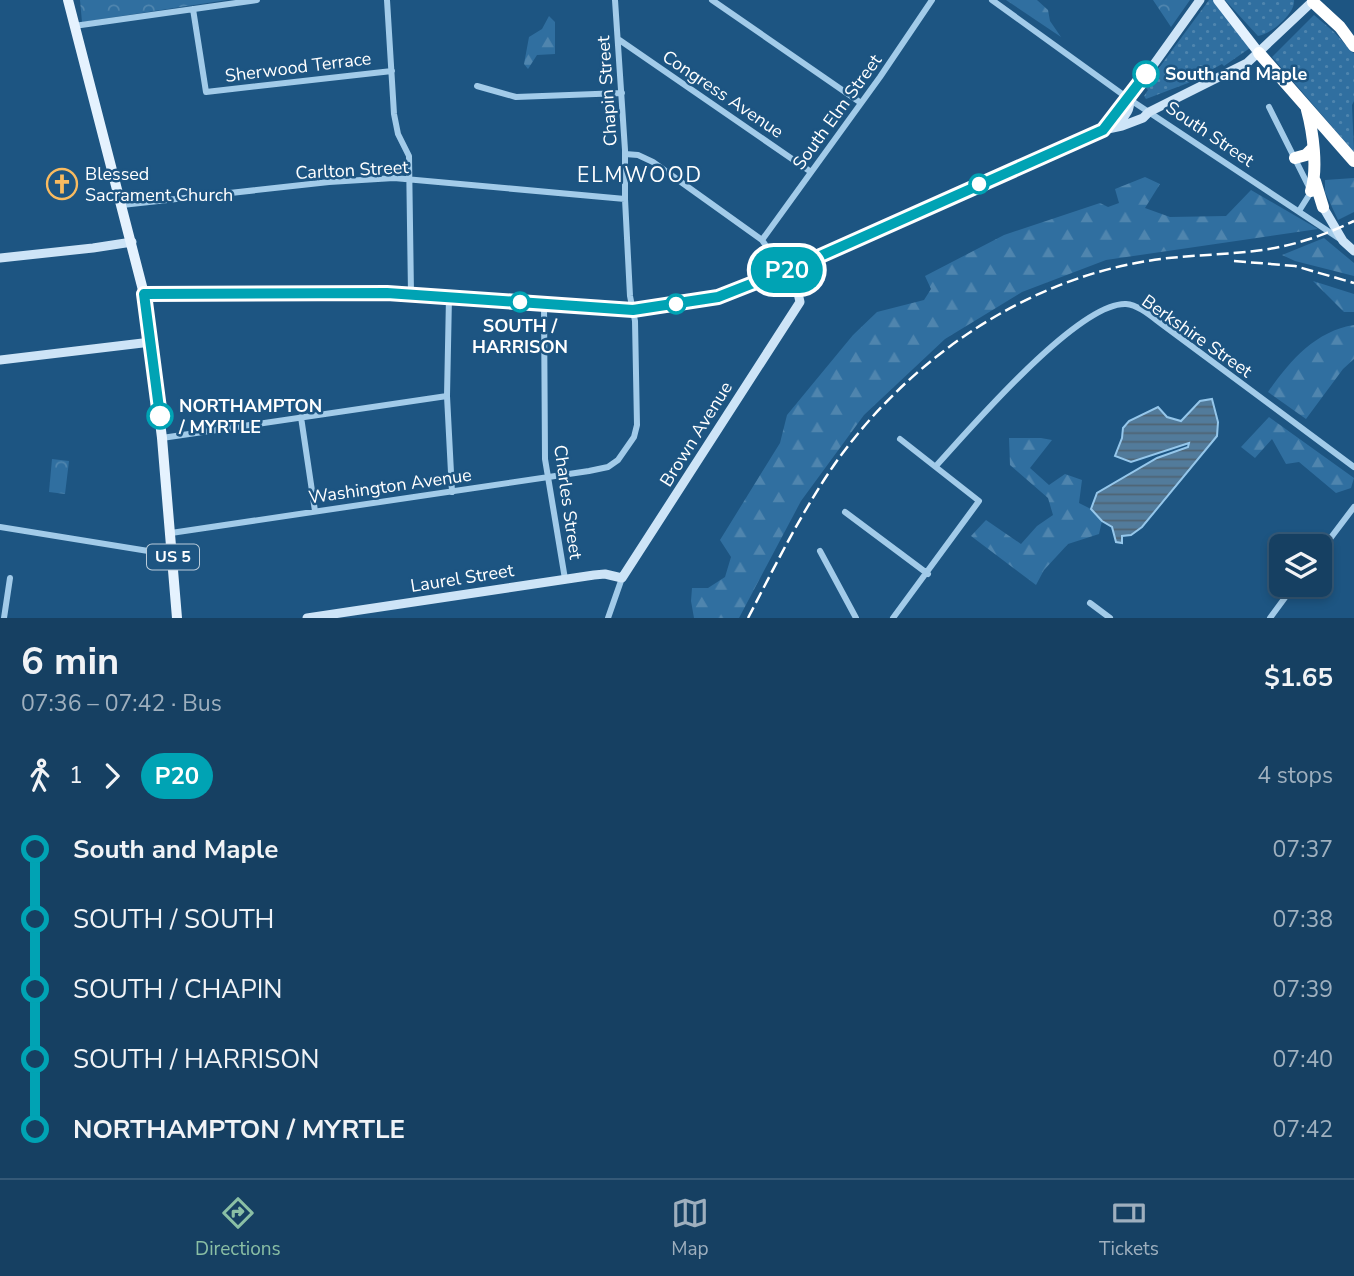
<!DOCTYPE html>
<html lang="en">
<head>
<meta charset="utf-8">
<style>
	:root { --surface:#164062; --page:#1f4768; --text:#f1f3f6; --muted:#9eafbe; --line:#355977; --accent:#8abfa5 }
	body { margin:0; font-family:"Nunito Sans",sans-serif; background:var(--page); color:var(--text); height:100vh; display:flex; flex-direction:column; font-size:26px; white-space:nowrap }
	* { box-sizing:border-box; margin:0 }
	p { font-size:23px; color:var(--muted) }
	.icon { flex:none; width:38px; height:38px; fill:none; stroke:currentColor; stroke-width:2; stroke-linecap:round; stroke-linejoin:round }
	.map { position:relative; height:618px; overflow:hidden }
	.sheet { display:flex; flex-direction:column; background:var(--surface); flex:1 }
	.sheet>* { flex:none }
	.badge { padding:0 14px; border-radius:23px; font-size:24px; line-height:46px }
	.controls { position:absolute; left:1269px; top:534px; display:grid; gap:14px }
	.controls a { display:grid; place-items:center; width:63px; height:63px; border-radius:10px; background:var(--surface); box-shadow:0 4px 10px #0003,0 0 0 2px var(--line); font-size:35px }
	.map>.badge { position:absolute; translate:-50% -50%; box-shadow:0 0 0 4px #fff }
	.legs { display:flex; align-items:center; gap:10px; height:77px; padding:0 21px; font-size:23px }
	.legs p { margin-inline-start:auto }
	.summary { display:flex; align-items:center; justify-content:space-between; height:119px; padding:0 21px }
	h1 { font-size:38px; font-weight:700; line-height:52px }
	ul { padding:0 21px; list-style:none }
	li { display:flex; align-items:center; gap:24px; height:70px; font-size:26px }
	li i { display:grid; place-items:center; width:10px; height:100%; margin:0 9px; background:currentColor }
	li i::after { content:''; width:18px; height:18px; margin:-9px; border:5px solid; border-radius:50%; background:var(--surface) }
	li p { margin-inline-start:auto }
	li:first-child i { background:linear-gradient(#0000 50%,currentColor 0) }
	li:last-child i { background:linear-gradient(currentColor 50%,#0000 0) }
	.dock { display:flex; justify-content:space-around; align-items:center; height:98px; border-top:2px solid var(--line); background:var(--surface); font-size:19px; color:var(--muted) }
	.dock a { display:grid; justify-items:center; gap:4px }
	.dock .selected { color:var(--accent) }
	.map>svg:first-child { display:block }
	.grass { fill:url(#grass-dots) }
	.forest { fill:url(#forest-firs) }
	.park { fill:url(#park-crowns) }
	.water { fill:url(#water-rules); stroke:#95c7eb; stroke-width:2 }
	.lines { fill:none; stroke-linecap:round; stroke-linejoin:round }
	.street { stroke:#a2cbe9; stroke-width:6 }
	.secondary { stroke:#cde4f7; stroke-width:9 }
	.primary { stroke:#e5f2fe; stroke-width:10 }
	.highway { stroke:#fff; stroke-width:12 }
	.rail { stroke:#fff; stroke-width:2.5; stroke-dasharray:12 5; stroke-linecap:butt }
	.line-1-casing { stroke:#fff; stroke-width:16 }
	.line-1 { stroke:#00a3b4; stroke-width:10 }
	.stop-1-dot { fill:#fff; stroke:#00a3b4; stroke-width:3.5 }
	.labels { text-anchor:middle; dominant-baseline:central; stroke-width:5; stroke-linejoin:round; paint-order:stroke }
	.shield { fill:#1d5582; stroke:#bbccda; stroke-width:2 }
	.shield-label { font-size:16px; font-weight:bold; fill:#fff }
	.street-label { font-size:18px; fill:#fff; stroke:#1d5582 }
	.stop-label { font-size:18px; font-weight:bold; fill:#fff; stroke:#1d5582; text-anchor:start }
	.poi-label { font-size:18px; fill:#fff; stroke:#1d5582; text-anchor:start }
	.quarter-label { font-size:21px; letter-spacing:2px; fill:#fff; stroke:#1d5582 }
</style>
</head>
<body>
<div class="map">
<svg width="1354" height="618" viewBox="0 0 1354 618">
	<defs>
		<pattern id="grass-dots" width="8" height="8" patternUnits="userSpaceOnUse" patternTransform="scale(1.75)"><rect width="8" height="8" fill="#306fa0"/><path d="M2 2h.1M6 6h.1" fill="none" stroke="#4f85ae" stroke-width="1.8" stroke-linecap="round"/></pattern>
		<pattern id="forest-firs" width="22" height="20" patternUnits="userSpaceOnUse" patternTransform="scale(1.75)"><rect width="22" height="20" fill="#306fa0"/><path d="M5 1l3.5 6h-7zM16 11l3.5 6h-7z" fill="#4f85ae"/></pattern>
		<pattern id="park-crowns" width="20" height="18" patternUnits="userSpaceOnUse" patternTransform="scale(1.75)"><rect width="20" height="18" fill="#306fa0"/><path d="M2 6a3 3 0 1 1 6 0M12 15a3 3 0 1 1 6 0" fill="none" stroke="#4f85ae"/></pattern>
		<pattern id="water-rules" width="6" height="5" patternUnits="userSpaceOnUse" patternTransform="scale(1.75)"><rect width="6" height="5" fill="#527b9b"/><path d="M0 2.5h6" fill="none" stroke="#4f6474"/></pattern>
	</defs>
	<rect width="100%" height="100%" fill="#1d5582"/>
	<!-- grass -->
	<path class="grass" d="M 1209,0 L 1213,0 L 1250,48 L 1224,66 L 1222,64 L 1188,83 L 1146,99 L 1144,96 L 1148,90 L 1145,87 Z
		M 1225,0 L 1294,0 C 1296,13 1270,35 1258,36 Z
		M 1314,15 L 1334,32 L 1354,54 L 1354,101 L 1352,105 L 1354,152 L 1272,57 Z"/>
	<!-- forest -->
	<path class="forest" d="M 1006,0 L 1037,0 L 1048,10 L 1050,21 L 1061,37 Z
		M 549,16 L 555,22 L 555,54 L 537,55 L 528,69 L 524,64 L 529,37 L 542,29 Z
		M 1145,177 L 1160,184 L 1145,208 L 1170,217 L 1226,216 L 1251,190 L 1318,229 L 1106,260 L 1022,292 L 945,339 L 864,415 L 801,501 L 739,618 L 694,618 L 691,601 L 692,588 L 708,588 L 725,577 L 731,557 L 720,540 L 780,443 L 787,415 L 853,335 L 877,312 L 924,300 L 931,289 L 925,276 L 1004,235 L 1100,203 L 1108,207 L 1119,203 L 1115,189 Z
		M 1354,178 L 1354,212 L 1338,220 L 1325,192 L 1325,180 Z
		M 1324,238 L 1354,263 L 1354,276 L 1295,261 L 1282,255 Z
		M 1313,281 L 1354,294 L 1354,312 L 1344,312 Z
		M 1354,325 L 1354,359 L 1343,369 L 1306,419 L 1268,392 C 1289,362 1315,331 1354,325 Z
		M 1269,417 L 1354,478 L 1351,488 L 1336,493 L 1299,462 L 1286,464 L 1272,439 L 1255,458 L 1241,447 Z
		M 1009,438 L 1041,438 L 1052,440 L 1030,468 L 1049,485 L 1065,474 L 1082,480 L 1079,503 L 1091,509 L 1102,521 L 1099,534 L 1068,544 L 1044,570 L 1036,585 L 971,536 L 986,520 L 1021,544 L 1037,526 L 1053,515 L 1048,498 L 1010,465 Z"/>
	<!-- park -->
	<path class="park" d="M 80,0 L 227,0 L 82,22 Z
		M 1153,0 L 1190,0 L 1171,27 Z
		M 52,459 L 69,461 L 65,494 L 49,492 Z"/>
	<!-- water -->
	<path class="water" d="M 1212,399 L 1218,422 L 1217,436 L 1142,527 L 1131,535 L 1122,536 L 1122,543 L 1116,542 L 1112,527 L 1102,521 L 1091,509 L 1097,493 L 1157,458 L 1188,447 L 1189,443 L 1131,462 L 1115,456 L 1122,438 L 1123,428 L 1129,421 L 1158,407 L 1167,417 L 1181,421 L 1200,401 Z"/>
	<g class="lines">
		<!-- street -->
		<path class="street" d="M 387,0 L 394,114 L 398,134 L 409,156 L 411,294
			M 712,0 L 861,103
			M 992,0 L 1129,99 L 1340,239
			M 193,9 L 206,92 L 392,71
			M 74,26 L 257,0
			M 618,39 L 811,172
			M 477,86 L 516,97 L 622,93
			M 1269,107 L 1311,191
			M 625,154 L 638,155 L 653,162 L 762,240 L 783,271
			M 122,205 L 329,182 L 394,178 L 625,199
			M 1299,211 L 1311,192
			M 762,240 L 880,77 L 932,0
			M 449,297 L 447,396 L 452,492
			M 544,303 L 545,459 L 565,579
			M 301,417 L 315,511
			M 162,438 L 447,396
			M 936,466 C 969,430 1078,302 1126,304 C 1139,305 1152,317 1163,325 L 1354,467
			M 845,512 L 928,574
			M 0,527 L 173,555
			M 171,533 L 589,471 L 608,467 L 618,460 L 634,437 L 637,425 L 635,321 L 630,296 L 625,199 L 625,150 L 615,0
			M 820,551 L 856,618
			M 1320,552 L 1354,507
			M 1090,603 L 1110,618
			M 4,618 L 10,578
			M 608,618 L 622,578
			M 893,618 L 979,501 L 900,439
			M 1270,618 L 1295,584"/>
		<!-- secondary -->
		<path class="secondary" d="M 1111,126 C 1122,120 1132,112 1129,99
			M 1103,130 L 1129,99 L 1200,0
			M 1323,207 L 1343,241 L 1354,251
			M 0,258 L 93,248 L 132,242
			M 144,294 L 387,293 L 633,310 L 712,298 L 809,261 L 1103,130 L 1122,126 L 1143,118 L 1149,112 L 1247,63 L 1314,0
			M 0,360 L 151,342
			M 307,618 L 594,575 L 605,574 L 622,578 L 800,302 L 798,293 L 783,271"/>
		<!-- primary -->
		<path class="primary" d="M 68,0 L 144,294 L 162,438 L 177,618
			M 1218,0 L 1259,53"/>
		<!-- highway -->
		<path class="highway" d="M 1313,2 L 1340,27 L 1354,46
			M 1259,53 L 1354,161
			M 1307,110 C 1313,132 1318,169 1311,191
			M 1295,158 L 1306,155 L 1313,148
			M 1315,181 L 1323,207"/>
		<!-- rail -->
		<path class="rail" d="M 1234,261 L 1295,266 L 1354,283
			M 748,618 C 775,566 801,513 834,465 C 905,364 1015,286 1136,263 C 1180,254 1225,256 1269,249 C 1299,244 1327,234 1354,221"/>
	</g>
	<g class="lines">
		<!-- line-1 casing -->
		<g class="line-1-casing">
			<path id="line-1" d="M 160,416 L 144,294 L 387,293 L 633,310 L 718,297 L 809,261 L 1103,130 L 1146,74"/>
		</g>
		<!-- line-1 -->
		<use href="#line-1" class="line-1"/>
	</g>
	<!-- icons -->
	<defs>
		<g id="church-ring" transform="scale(1.575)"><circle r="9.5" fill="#1d5582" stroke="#f9bb60" stroke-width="1.5"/><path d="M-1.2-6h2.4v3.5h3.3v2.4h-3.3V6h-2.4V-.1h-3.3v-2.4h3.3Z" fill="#f9bb60"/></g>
	</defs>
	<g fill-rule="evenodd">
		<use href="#church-ring" x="62" y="184"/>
	</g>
	<!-- markers -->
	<g class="stop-1-dot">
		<circle cx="1146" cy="74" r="12"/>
		<circle cx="979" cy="184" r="9"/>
		<circle cx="520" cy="302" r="9"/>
		<circle cx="676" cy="304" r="9"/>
		<circle cx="160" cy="416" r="12"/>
	</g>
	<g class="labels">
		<!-- shield labels -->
		<rect class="shield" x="147" y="544.5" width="52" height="25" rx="5"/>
		<g class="shield-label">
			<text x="173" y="557">US 5</text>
		</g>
		<!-- street labels -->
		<g class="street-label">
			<text transform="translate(298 67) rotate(-7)">Sherwood Terrace</text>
			<text transform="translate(607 91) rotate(-94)">Chapin Street</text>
			<text transform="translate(723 94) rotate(34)">Congress Avenue</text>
			<text transform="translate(837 112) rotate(-54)">South Elm Street</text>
			<text transform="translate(1210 134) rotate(34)">South Street</text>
			<text transform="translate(352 170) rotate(-3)">Carlton Street</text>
			<text transform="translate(1197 336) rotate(35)">Berkshire Street</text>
			<text transform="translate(696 434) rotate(-58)">Brown Avenue</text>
			<text transform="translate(390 486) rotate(-8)">Washington Avenue</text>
			<text transform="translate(568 502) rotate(82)">Charles Street</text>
			<text transform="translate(462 578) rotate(-9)">Laurel Street</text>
		</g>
		<!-- stop labels -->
		<g class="stop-label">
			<text x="1165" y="74">South and Maple</text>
			<text x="520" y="326" text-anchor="middle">SOUTH /<tspan x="520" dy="21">HARRISON</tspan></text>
			<text x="179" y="406">NORTHAMPTON<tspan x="179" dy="21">/ MYRTLE</tspan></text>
		</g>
		<!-- poi labels -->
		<g class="poi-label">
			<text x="85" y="174">Blessed<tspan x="85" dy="21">Sacrament Church</tspan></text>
		</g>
		<!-- quarter labels -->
		<g class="quarter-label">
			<text x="640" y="175">ELMWOOD</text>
		</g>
	</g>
</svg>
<div class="controls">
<a><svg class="icon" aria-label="layers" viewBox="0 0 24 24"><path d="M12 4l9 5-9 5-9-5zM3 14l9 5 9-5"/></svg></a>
</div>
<b class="badge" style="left:787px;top:270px;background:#00a3b4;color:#fff">P20</b>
</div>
<section class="sheet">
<div class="summary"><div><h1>6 min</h1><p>07:36 – 07:42 · Bus</p></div><b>$1.65</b></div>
<div class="legs"><svg class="icon" aria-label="walk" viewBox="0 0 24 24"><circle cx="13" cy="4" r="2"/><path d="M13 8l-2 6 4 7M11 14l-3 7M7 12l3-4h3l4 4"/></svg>1<svg class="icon" aria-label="forward" viewBox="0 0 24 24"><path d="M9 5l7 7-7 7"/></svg><b class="badge" style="background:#00a3b4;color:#fff">P20</b><p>4 stops</p></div>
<ul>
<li><i style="color:#00a3b4"></i><b>South and Maple</b><p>07:37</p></li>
<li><i style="color:#00a3b4"></i><span>SOUTH / SOUTH</span><p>07:38</p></li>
<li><i style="color:#00a3b4"></i><span>SOUTH / CHAPIN</span><p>07:39</p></li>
<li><i style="color:#00a3b4"></i><span>SOUTH / HARRISON</span><p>07:40</p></li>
<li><i style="color:#00a3b4"></i><b>NORTHAMPTON / MYRTLE</b><p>07:42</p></li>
</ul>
</section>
<nav class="dock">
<a class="selected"><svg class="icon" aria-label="directions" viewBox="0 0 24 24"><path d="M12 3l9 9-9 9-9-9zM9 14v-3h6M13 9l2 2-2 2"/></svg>Directions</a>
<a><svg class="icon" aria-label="map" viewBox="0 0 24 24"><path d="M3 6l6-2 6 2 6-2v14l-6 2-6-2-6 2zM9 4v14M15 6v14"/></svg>Map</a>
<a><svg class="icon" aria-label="tickets" viewBox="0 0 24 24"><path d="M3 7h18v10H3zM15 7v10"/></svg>Tickets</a>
</nav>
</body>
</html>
